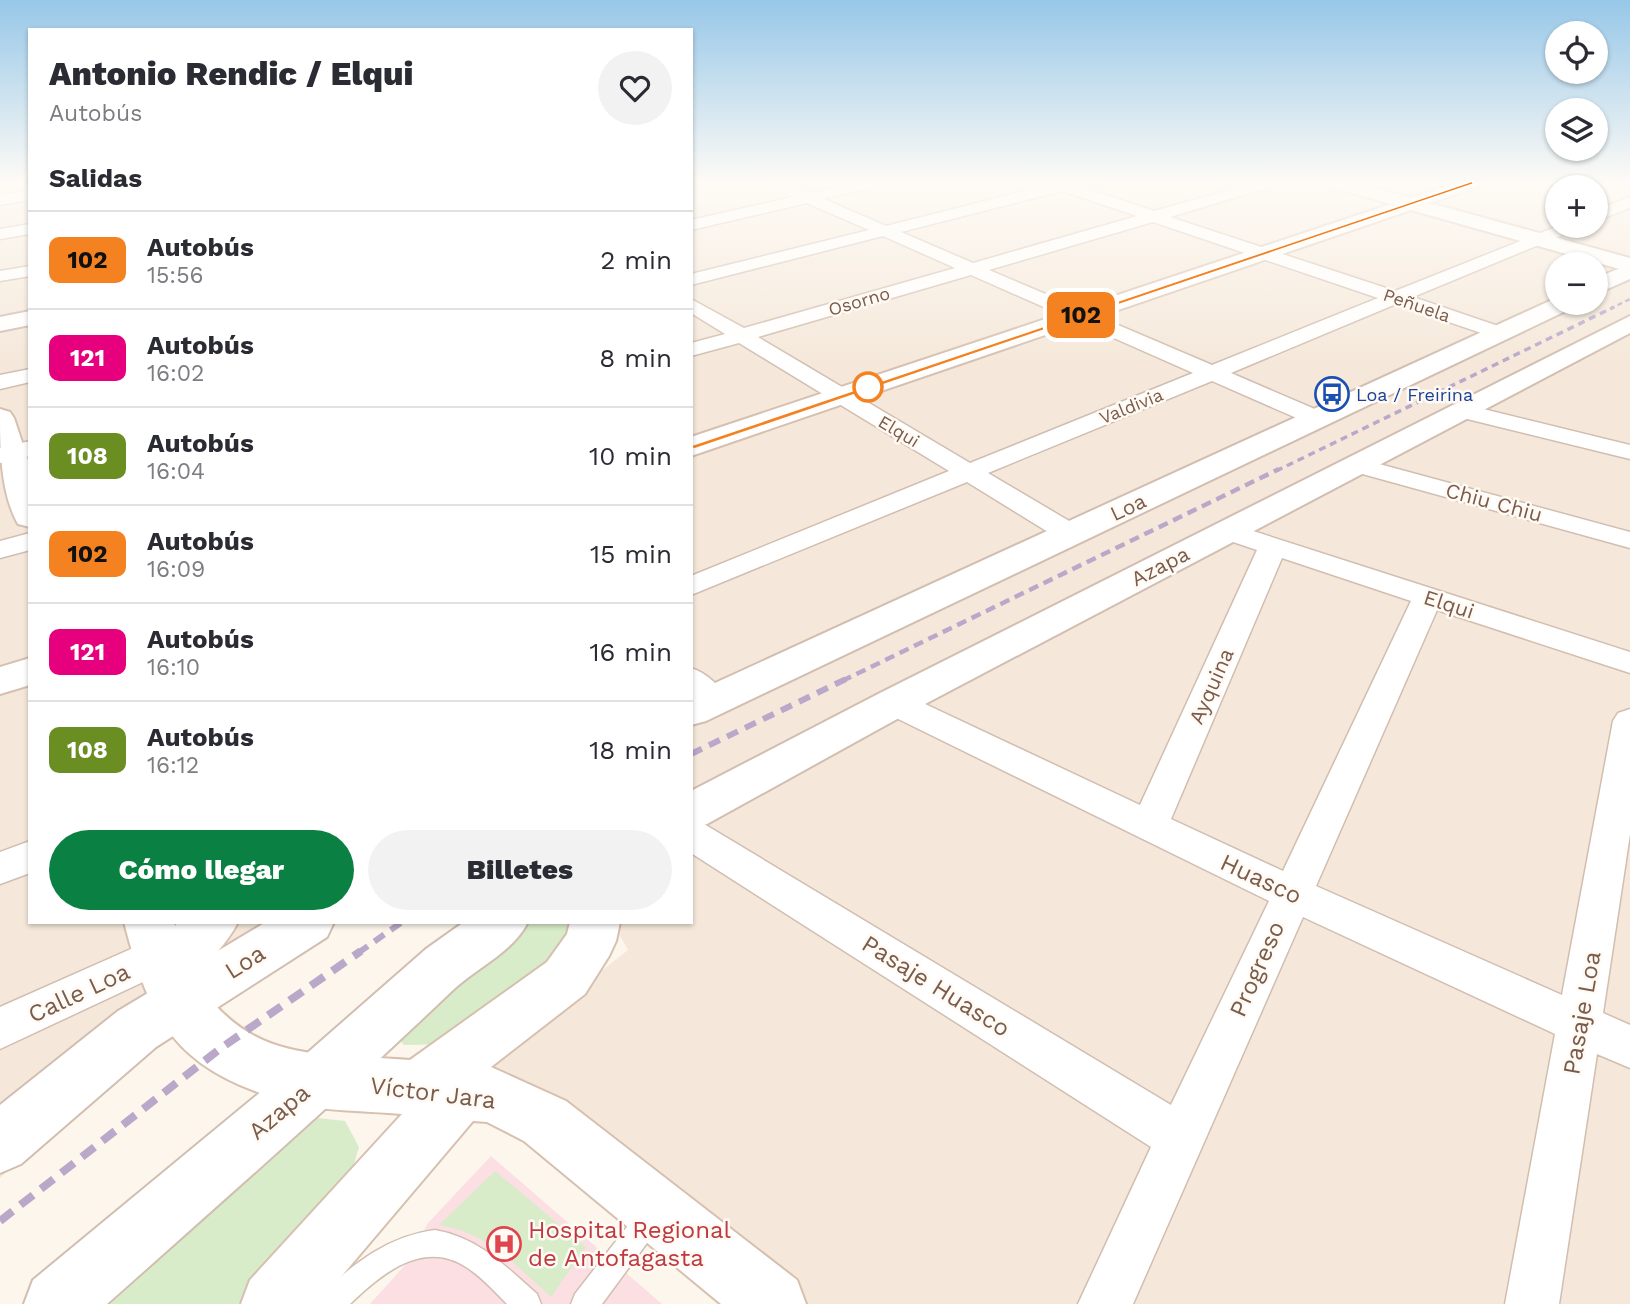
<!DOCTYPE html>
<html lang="es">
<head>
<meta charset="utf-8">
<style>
	:root { --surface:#fff; --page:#f2f2f3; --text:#2b2b33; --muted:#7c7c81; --line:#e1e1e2; --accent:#0b8043 }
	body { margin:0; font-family:"Work Sans",sans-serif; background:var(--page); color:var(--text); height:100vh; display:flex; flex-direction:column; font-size:26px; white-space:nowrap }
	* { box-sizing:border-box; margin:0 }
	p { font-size:23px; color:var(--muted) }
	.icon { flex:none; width:38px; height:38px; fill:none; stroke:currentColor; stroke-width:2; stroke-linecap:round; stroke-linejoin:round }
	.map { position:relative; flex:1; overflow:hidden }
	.sheet { position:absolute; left:28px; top:28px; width:665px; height:896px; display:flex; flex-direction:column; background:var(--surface); border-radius:0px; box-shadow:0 2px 5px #0004 }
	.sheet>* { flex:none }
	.badge { padding:0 14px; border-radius:10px; font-size:24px; line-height:46px }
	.controls { position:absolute; left:1545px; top:21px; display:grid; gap:14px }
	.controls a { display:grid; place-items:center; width:63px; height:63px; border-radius:50%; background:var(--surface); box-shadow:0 2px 5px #0004; font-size:35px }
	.map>.badge { position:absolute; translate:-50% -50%; box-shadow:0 0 0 4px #fff }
	h2 { padding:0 21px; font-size:26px; line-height:63px }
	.round { display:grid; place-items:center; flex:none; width:74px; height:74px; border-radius:37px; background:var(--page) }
	.headline { display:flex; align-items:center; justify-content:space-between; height:119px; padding:0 21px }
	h1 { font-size:33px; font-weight:800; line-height:52px }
	.primary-button { display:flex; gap:14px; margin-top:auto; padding:14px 21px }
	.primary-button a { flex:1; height:80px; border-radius:42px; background:var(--accent); color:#fff; font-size:28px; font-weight:800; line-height:80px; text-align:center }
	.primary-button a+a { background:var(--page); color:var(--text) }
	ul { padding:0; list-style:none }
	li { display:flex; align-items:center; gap:21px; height:98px; padding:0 21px; border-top:2px solid var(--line) }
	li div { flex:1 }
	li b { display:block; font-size:26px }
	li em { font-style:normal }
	li .badge { min-width:77px; font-weight:700; text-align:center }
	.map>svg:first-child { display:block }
	.residential { fill:#f5e8da; fill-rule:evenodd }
	.medical { fill:#fbdfe3 }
	.green { fill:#d8ecc9 }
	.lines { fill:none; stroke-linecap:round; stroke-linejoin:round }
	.service-casing { stroke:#d1beb0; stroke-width:3 }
	.minor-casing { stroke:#d1beb0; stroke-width:3 }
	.tertiary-casing { stroke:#d1beb0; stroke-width:4 }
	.secondary-casing { stroke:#d6c0b0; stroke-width:4 }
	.path { stroke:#d9b8a5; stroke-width:2.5; stroke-dasharray:1 2.5; stroke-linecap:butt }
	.service { fill:#fff; fill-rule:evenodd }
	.minor { fill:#fff; fill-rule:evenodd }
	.tertiary { fill:#fff; fill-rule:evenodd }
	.secondary { fill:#fff; fill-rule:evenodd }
	.rail-far4 { stroke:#b9a8c9; stroke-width:2.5; stroke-dasharray:5 3.5; stroke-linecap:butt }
	.rail-far3 { stroke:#b9a8c9; stroke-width:3.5; stroke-dasharray:7 5; stroke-linecap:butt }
	.rail-far2 { stroke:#b9a8c9; stroke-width:4.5; stroke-dasharray:10 6; stroke-linecap:butt }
	.rail-far1 { stroke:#b9a8c9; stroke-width:6; stroke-dasharray:12 8; stroke-linecap:butt }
	.rail { stroke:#b9a8c9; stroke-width:8; stroke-dasharray:16 10; stroke-linecap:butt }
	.line { fill:#f58220; stroke:#fff; stroke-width:2 }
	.stop-dot { fill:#fff; stroke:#f58220; stroke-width:3.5 }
	.labels { text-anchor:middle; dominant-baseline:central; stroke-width:5; stroke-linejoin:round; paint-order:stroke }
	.far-street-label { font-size:18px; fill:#7a5c4d; stroke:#fffaf3 }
	.far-transit-label { font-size:18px; fill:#164399; stroke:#fffaf3; text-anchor:start }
	.street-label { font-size:21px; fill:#7a5c4d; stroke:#fffaf3 }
	.near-street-label { font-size:24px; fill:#7a5c4d; stroke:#fffaf3 }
	.near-health-label { font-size:24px; fill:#be3a42; stroke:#fffaf3; text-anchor:start }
</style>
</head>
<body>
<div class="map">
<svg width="1630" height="1304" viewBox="0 0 1630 1304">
	<rect width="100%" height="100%" fill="#fdf6ec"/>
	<!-- residential -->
	<path class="residential" d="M 0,183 L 30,183 L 30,922 L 340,922 L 165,1033 L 0,1178 Z
		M 691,183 L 1630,183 L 1630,1304 L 758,1304 L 475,1071 L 628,950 L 612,922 L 691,922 ZM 1558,187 L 1596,187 L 1596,226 L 1558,226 ZM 1558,264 L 1596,264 L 1596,303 L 1558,303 Z"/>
	<!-- medical -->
	<path class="medical" d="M 491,1156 L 662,1304 L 370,1304 L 405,1265 L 428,1223 Z"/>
	<!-- green -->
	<path class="green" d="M 528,922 L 577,922 L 579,934 L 458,1044 L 404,1045 L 394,1034 Z
		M 318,1118 L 345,1121 L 359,1147 L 348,1184 L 238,1304 L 110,1304 L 289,1129 Z
		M 495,1171 L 586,1247 L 551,1297 C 515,1265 488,1233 439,1225 Z"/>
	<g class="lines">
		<!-- service casing -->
		<g class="service-casing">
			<path id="service" d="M 649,1206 L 658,1210 L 662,1219 L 658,1228 L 602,1304 L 571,1304 L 575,1294 L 640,1210 Z
				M 435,1230 C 479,1238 504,1265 537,1294 L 541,1304 L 507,1304 C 494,1291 482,1277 466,1267 C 423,1239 381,1274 350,1304 L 317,1304 L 321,1294 C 355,1263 388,1236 435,1230 Z"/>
		</g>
		<!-- minor casing -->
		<g class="minor-casing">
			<path id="minor" d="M 767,183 L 786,183 L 810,193 L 857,183 L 882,183 L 880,186 L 824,199 L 886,226 L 1048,185 L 1047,183 L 1082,183 L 1079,186 L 1154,211 L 1254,183 L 1276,183 L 1274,186 L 1170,217 L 1395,291 L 1558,226 L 1579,226 L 1577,229 L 1413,297 L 1507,329 L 1510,333 L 1507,337 L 1493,337 L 1396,304 L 1231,373 L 1324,413 L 1328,418 L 1324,423 L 1308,423 L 1212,381 L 988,473 L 1081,528 L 1085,534 L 1081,540 L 1071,542 L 1061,540 L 967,482 L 691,595 L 691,576 L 949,471 L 739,343 L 691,356 L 691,343 L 725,334 L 691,313 L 691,299 L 744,328 L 955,268 L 883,236 L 691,285 L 691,274 L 869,230 L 807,203 L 691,230 L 691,220 L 793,197 L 769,186 ZM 1062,191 L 1137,216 L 973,263 L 901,232 ZM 1153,222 L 1378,298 L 1212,365 L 989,270 ZM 971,275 L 1193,373 L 970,463 L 758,337 Z
				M 30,190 L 30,200 L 0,205 L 0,195 Z
				M 1630,197 L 1630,208 L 1596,221 L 1596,210 Z
				M 30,224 L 30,234 L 0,239 L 0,229 Z
				M 30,266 L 30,276 L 0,281 L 0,271 Z
				M 30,369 L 30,382 L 0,389 L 0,375 Z
				M 1463,404 L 1630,445 L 1630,459 L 1455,416 L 1451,411 L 1455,406 Z
				M 30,441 L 30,456 L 0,463 L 0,448 Z
				M 1357,458 L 1630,532 L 1630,548 L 1348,470 L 1345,465 L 1348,460 Z
				M 1228,523 L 1630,652 L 1630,673 L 1437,610 L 1316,886 L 1562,995 L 1613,721 L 1618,713 L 1630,709 L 1630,834 L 1603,1013 L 1630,1025 L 1630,1068 L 1597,1054 L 1559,1304 L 1505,1304 L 1555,1034 L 1303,917 L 1133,1304 L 1078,1304 L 1151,1147 L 691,853 L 691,819 L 704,824 L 1171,1105 L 1269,901 L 882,711 L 877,703 L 882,695 L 894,692 L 906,695 L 1140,805 L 1257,550 L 1218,537 L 1214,531 L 1218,525 ZM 1282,558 L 1411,601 L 1283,871 L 1171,819 Z
				M 30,533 L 30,550 L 0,558 L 0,541 Z
				M 691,668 C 707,673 721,687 730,701 L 725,709 C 709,713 702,710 691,699 Z
				M 30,841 L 30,873 L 0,884 L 0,852 Z
				M 158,937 L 173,942 L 179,955 L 173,968 L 0,1049 L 0,1007 Z"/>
		</g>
		<!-- tertiary casing -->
		<g class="tertiary-casing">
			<path id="tertiary" d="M 1630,264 L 1630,279 L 1596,294 L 1596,278 Z
				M 1556,298 L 1558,303 L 1576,303 L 1572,308 L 706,721 L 691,725 L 691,694 Z
				M 30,311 L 30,325 L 0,331 L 0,317 Z
				M 1630,316 L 1630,333 L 908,713 L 707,824 L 691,829 L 691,791 L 880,693 Z
				M 266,922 L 334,922 L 327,937 L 156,1047 L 21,1164 L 0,1173 L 0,1105 L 118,1011 Z
				M 464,922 L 528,922 C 513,952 478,967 454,989 C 341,1097 224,1200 107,1304 L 24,1304 L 33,1280 L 297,1062 L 426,949 Z"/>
		</g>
		<!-- secondary casing -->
		<g class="secondary-casing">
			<path id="secondary" d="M 1327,183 L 1355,183 L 1410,198 L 1455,183 L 1481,183 L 1478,187 L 1430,203 L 1630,258 L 1630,272 L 1411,210 L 691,456 L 691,437 L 1391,204 L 1330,187 Z
				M 0,409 L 10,412 L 14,418 L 30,466 L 30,527 L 18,524 C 0,492 0,446 0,409 Z
				M 30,658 L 30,685 L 0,694 L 0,667 Z
				M 124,922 L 174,922 L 175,926 L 178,922 L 238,922 C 228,943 209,960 195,979 C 252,1065 317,1052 410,1060 L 547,962 L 567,934 L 570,922 L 620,922 L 616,941 L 609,956 L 585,994 L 491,1067 L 566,1101 L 797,1280 L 806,1304 L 721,1304 L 524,1141 L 487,1122 L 473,1121 L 318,1304 L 241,1304 L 250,1280 L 402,1114 C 366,1111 326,1111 290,1104 C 278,1102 266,1095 255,1091 C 168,1059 146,1007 124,922 Z"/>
		</g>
		<!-- path -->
		<path class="path" d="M 691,185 L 703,183"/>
		<!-- service -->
		<use href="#service" class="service"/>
		<!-- minor -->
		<use href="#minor" class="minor"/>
		<!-- tertiary -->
		<use href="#tertiary" class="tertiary"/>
		<!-- secondary -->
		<use href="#secondary" class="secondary"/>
		<!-- rail-far4 -->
		<path class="rail-far4" d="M 1610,309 L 1630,299"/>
		<!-- rail-far3 -->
		<path class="rail-far3" d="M 1276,471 L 1614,307"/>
		<!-- rail-far2 -->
		<path class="rail-far2" d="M 842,681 L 1279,469"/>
		<!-- rail-far1 -->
		<path class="rail-far1" d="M 691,754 L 846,679
			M 358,953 L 402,922"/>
		<!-- rail -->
		<path class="rail" d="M 0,1221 L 221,1048 L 361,951"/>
	</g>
	<!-- sky -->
	<linearGradient id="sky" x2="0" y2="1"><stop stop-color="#97c7e8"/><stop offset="0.5" stop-color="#fefbf6"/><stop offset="1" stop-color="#fefbf6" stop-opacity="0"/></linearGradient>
	<rect width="1630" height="365" fill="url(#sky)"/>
	<!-- line -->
	<path class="line" d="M 1472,181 L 1474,184 L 695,449 L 686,447 Z"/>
	<!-- icons -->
	<defs>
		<g id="bus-ring" transform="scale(1.75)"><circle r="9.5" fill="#fffaf3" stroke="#1a4fb4" stroke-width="1.5"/><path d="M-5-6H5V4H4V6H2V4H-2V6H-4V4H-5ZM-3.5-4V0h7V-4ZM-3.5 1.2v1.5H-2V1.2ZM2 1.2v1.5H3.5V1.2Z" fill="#1a4fb4"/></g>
		<g id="hospital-ring" transform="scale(1.75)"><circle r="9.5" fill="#fffaf3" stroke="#e0444e" stroke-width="1.5"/><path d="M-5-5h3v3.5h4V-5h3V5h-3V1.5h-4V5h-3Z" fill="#e0444e"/></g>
	</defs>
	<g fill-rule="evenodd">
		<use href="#bus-ring" x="1332" y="394"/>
		<use href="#hospital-ring" x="504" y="1244"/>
	</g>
	<!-- markers -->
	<circle class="stop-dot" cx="868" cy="387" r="14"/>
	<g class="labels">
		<!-- far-street labels -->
		<g class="far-street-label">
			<text transform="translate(859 301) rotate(-16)">Osorno</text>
			<text transform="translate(1417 305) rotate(19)">Peñuela</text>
			<text transform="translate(1131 406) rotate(-22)">Valdivia</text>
			<text transform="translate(899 431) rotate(31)">Elqui</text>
		</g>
		<!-- far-transit labels -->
		<g class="far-transit-label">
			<text x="1356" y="394">Loa / Freirina</text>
		</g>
		<!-- street labels -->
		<g class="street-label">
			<text transform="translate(1494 502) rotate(15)">Chiu Chiu</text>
			<text transform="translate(1128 507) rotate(-25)">Loa</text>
			<text transform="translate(1160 566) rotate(-27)">Azapa</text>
			<text transform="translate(1449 604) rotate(18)">Elqui</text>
			<text transform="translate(1211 686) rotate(-66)">Ayquina</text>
		</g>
		<!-- near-street labels -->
		<g class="near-street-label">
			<text transform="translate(1261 879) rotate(25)">Huasco</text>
			<text transform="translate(245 962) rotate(-32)">Loa</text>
			<text transform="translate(1257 969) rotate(-66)">Progreso</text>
			<text transform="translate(936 986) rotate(32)">Pasaje Huasco</text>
			<text transform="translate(79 993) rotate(-25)">Calle Loa</text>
			<text transform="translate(1582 1013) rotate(-80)">Pasaje Loa</text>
			<text transform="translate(433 1093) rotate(7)">Víctor Jara</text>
			<text transform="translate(279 1112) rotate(-40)">Azapa</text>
		</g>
		<!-- near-health labels -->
		<g class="near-health-label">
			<text x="528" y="1230">Hospital Regional<tspan x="528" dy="28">de Antofagasta</tspan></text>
		</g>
	</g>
</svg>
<div class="controls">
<a><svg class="icon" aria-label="locate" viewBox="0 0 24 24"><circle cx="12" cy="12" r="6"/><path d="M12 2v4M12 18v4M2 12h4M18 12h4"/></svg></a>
<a><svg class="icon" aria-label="layers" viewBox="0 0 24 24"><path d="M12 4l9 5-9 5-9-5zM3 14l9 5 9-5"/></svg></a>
<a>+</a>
<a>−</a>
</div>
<b class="badge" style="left:1081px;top:315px;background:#f58220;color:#111">102</b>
<section class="sheet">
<div class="headline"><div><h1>Antonio Rendic / Elqui</h1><p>Autobús</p></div><a class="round"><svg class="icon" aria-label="heart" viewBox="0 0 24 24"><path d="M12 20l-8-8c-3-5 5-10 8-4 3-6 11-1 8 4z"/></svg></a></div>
<h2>Salidas</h2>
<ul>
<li><span class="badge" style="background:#f58220;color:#111">102</span><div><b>Autobús</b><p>15:56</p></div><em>2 min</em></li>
<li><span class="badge" style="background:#e6007e;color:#fff">121</span><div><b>Autobús</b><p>16:02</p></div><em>8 min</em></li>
<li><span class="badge" style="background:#6b8e23;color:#fff">108</span><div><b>Autobús</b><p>16:04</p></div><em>10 min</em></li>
<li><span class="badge" style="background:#f58220;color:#111">102</span><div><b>Autobús</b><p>16:09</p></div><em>15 min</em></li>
<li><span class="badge" style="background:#e6007e;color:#fff">121</span><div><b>Autobús</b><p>16:10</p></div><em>16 min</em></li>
<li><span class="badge" style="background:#6b8e23;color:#fff">108</span><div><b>Autobús</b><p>16:12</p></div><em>18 min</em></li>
</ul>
<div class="primary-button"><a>Cómo llegar</a><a>Billetes</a></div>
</section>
</div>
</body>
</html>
